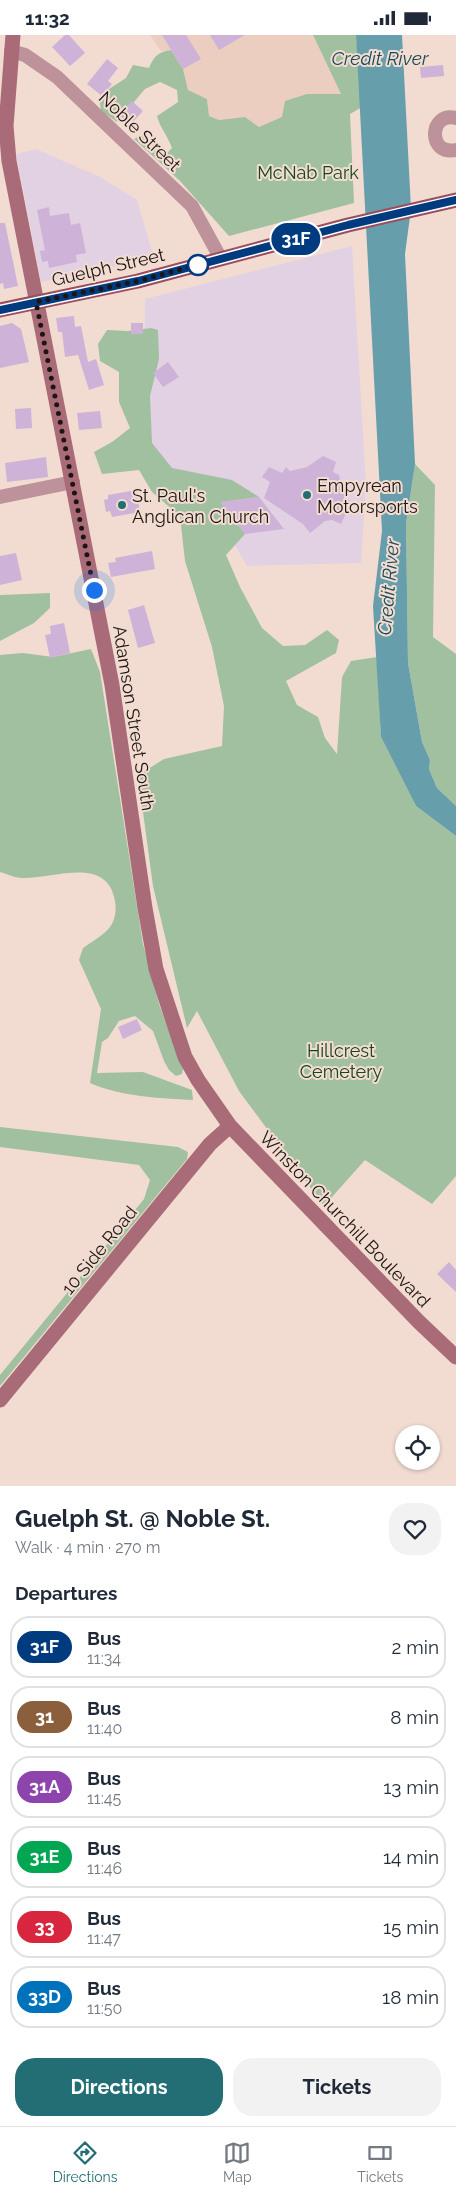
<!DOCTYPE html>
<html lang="en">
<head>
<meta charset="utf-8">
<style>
	:root { --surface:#fff; --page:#f2f2f3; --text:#1f2937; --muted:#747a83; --line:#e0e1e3; --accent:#236e75 }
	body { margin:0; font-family:Raleway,sans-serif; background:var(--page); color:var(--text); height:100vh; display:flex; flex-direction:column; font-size:19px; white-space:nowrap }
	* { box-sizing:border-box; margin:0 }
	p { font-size:16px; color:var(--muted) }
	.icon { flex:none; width:28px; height:28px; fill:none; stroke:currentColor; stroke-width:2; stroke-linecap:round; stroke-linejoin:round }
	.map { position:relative; height:1451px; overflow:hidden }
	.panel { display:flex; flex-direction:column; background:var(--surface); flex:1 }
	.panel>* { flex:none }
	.badge { padding:0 10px; border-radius:16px; font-size:18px; line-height:32px }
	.controls { position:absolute; left:395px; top:1390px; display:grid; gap:10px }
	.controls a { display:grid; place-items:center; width:45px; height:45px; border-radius:50%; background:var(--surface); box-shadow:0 1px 4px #0004; font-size:25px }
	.you { position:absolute; width:25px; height:25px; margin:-12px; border:4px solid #fff; border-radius:50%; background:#1a73e8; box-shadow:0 0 0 8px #1a73e833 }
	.map>.badge { position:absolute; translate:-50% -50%; box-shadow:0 0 0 2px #fff }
	h2 { padding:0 15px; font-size:19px; line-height:45px }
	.round { display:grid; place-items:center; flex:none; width:52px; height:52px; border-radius:20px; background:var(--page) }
	.summary { display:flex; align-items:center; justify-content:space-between; height:85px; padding:0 15px }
	h1 { font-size:24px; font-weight:700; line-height:38px }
	.action { display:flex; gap:10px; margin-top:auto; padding:10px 15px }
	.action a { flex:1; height:58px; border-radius:20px; background:var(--accent); color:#fff; font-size:20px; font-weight:700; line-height:58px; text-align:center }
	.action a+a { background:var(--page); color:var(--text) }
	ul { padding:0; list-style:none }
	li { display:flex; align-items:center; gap:15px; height:62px; margin:0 10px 8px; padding:0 5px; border:2px solid var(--line); border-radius:20px }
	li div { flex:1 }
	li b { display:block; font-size:19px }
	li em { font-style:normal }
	li .badge { min-width:55px; font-weight:700; text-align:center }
	.status { display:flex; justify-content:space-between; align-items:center; height:35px; padding:0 25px; background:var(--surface); direction:ltr }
	.status svg { height:14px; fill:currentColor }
	.tab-bar { display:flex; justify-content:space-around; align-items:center; height:70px; border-top:1px solid var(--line); background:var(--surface); font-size:14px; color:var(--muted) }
	.tab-bar a { display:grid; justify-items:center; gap:2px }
	.tab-bar .selected { color:var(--accent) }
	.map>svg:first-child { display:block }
	.commercial { fill:#e2d1e3 }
	.built { fill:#eccec0 }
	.green { fill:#a0c0a0 }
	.water { fill:#679eab }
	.building { fill:#ceb2d8 }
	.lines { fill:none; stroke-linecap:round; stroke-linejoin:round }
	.minor { stroke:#be929a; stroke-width:14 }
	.secondary { stroke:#aa6b78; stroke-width:15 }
	.primary { stroke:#9a4d5f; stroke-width:15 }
	.line-casing { stroke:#fff; stroke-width:11 }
	.line { stroke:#003b80; stroke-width:8 }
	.walk { stroke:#1d1512; stroke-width:5; stroke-dasharray:0 9 }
	.stop-dot { fill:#fff; stroke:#003b80; stroke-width:2.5 }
	.poi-dot { fill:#236e75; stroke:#f2dcd1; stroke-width:2 }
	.labels { text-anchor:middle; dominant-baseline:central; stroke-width:4; stroke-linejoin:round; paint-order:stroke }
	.street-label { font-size:18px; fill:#1d1512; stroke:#f2dcd1 }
	.park-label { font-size:18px; fill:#144618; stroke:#f2dcd1 }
	.poi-label { font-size:18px; fill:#1d1512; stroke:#f2dcd1; text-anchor:start }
	.water-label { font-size:19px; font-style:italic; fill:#194a55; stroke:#f2dcd1 }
</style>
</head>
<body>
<div class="status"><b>11:32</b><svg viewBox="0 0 49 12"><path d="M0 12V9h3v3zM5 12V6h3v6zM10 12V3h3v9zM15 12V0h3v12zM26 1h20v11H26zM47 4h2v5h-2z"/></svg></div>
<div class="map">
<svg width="456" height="1451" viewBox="0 0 456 1451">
	<rect width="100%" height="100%" fill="#f2dcd1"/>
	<!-- commercial -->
	<path class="commercial" d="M 36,114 L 100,142 L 137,165 L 154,223 L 41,247 L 16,119 Z
		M 352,211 L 366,450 L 361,528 L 247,531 L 211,469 L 149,420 L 144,370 L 145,264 Z"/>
	<!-- built -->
	<path class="built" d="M 150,0 L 313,0 L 341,59 L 259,92 L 245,82 L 219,85 L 209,81 L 207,64 L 188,55 L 183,34 L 171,15 L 161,16 Z"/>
	<!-- green -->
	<path class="green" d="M 313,0 L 356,0 L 362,72 L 350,79 L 354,168 L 229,201 L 180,146 L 134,104 L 144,99 L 165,120 L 172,113 C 168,101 160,93 157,81 L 178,67 L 177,55 L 160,47 L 145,54 L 117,87 L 101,76 L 100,68 L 109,54 L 126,43 L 133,30 L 149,33 C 154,21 158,17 171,15 L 183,34 L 188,55 L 207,64 L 209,81 L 219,85 L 245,82 L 259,92 L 282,82 L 285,66 L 307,59 L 341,59 Z
		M 151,293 L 158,295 L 159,324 L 150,361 L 152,408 L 172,433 L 232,445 L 259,462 L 221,467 L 245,499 L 226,520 L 240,552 L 262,593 L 283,611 L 305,610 L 327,595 L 339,605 L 336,618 L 286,646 L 297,670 L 318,682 L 325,703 L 337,719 L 342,642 L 351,626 L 377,622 L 381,702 L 416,771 L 456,801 L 456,1141 L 432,1169 L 365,1125 L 324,1171 L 239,1056 L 197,976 L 187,993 L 153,851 L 138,740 L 164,724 L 222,711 L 224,671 L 212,612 L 185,526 L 180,481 L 152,457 L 139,435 L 102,439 L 94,417 L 112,407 L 130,393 L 119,367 L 119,337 L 100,326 L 98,309 L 107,295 L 128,296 Z
		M 415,429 L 435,450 L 433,602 L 456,619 L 456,771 L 437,753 L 429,734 L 430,725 L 422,707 L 408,628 L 406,489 Z
		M 50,558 L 50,573 L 34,588 L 0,606 L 0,560 Z
		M 91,614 L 100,637 L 143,909 L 159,969 L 183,1034 L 182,1039 L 176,1041 L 169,1035 L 164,1026 L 153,996 L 135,981 L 119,986 L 108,1003 L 102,1007 L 97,1038 L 143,1037 L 192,1055 L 193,1065 C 159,1063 122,1062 90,1048 L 101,974 L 79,925 L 83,913 C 101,900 119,894 115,866 C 107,820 55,844 22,843 C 15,843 7,839 0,837 L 0,620 L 23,618 L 53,622 Z
		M 0,1092 L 178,1112 L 188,1117 L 187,1124 L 0,1351 L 0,1340 L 144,1164 L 150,1145 L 139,1130 L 0,1112 Z"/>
	<!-- water -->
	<path class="water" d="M 356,0 L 402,0 L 411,174 L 405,219 L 415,429 L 406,489 L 408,628 L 422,707 L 430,725 L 429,734 L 437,753 L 456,771 L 456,801 L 416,771 L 381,702 L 373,571 L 382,496 Z"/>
	<!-- building -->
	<path class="building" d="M 65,0 L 69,0 L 85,18 L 70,31 L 52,12 Z
		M 162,0 L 186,0 L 201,24 L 183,34 Z
		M 210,0 L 245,0 L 219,15 Z
		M 107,24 L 118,33 L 108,46 L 112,49 L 102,61 L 87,49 Z
		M 443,30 L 444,41 L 421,43 L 420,32 Z
		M 132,66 L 143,76 L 130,90 L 119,80 Z
		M 49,172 L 50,181 L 69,178 L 71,190 L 80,188 L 86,218 L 76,220 L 77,227 L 49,233 L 48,226 L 42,227 L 40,216 L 45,215 L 37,175 Z
		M 0,188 L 5,188 L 18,251 L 4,254 L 3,248 L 0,249 Z
		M 74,281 L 75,292 L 81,291 L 88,327 L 96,324 L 104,350 L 89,355 L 78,320 L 65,322 L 62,297 L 58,297 L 56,283 Z
		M 12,288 L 21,294 L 29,327 L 0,333 L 0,291 Z
		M 131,288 L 143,288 L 143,299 L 131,299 Z
		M 168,327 L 179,342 L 163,352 L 153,338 Z
		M 31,373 L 32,393 L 16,394 L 15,374 Z
		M 100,376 L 102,393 L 79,395 L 77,378 Z
		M 323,421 L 336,427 L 333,437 L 339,440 L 343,458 L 351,468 L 341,489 L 332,485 L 325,486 L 310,498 L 303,489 L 264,463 L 270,447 L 262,442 L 269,432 L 282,438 L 286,432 L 290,436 L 307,432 Z
		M 46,422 L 48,442 L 7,447 L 5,428 Z
		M 136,455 L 140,477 L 112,482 L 110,476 L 106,477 L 104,465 L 108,464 L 108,460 Z
		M 259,462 L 284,494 L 245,499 L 220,467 Z
		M 152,516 L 155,534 L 111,542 L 108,528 L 116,527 L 115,523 Z
		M 16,518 L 22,545 L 0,550 L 0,521 Z
		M 144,570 L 155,608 L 138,613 L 128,575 Z
		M 64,588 L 70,618 L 50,623 L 45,600 L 51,599 L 50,591 Z
		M 137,984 L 142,995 L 123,1004 L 118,992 Z
		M 449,1227 L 456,1235 L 456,1257 L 437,1239 Z"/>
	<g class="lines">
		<!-- minor -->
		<path class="minor" d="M 11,16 L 25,20 L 57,42 L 192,171 L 221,224
			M 456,83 C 429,76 427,121 456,115
			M 0,462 L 73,447"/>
		<!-- secondary -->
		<path class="secondary" d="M 13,0 L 6,91 L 9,126 L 112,650 L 145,873 L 156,934 L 185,1022 L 198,1045 L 230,1091 L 419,1287 L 456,1322
			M 0,1365 L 210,1109 L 230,1091"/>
		<!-- primary -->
		<path class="primary" d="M 0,275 L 138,246 L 348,190 L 456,165"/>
	</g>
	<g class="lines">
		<!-- line casing -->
		<g class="line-casing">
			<path id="line" d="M 0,275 L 138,246 L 348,190 L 456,165"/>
		</g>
		<!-- line -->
		<use href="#line" class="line"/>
		<!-- walk -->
		<path class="walk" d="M 94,555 L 36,267 L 138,246 L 204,228 L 198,230"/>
	</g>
	<!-- markers -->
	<circle class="stop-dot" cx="198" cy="230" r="10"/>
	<g class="poi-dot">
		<circle cx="307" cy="460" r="5"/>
		<circle cx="122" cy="470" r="5"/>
	</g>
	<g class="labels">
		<!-- street labels -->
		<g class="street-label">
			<text transform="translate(140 96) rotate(44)">Noble Street</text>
			<text transform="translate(108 232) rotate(-13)">Guelph Street</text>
			<text transform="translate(134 683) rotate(81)">Adamson Street South</text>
			<text transform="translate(345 1184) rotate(46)">Winston Churchill Boulevard</text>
			<text transform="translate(99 1215) rotate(-51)">10 Side Road</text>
		</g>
		<!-- park labels -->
		<g class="park-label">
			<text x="308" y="137">McNab Park</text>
			<text x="341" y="1015">Hillcrest<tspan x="341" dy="21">Cemetery</tspan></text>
		</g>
		<!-- poi labels -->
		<g class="poi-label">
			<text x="317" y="450">Empyrean<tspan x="317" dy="21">Motorsports</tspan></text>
			<text x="132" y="460">St. Paul's<tspan x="132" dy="21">Anglican Church</tspan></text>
		</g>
		<!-- water labels -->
		<g class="water-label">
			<text x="380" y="23">Credit River</text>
			<text transform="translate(388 552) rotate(-85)">Credit River</text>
		</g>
	</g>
</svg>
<div class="controls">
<a><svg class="icon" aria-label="locate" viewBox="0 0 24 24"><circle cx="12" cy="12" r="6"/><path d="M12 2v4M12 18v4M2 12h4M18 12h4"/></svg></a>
</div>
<div class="you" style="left:94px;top:555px"></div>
<b class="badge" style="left:296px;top:204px;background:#003b80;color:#fff">31F</b>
</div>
<section class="panel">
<div class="summary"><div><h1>Guelph St. @ Noble St.</h1><p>Walk · 4 min · 270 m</p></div><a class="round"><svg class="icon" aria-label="heart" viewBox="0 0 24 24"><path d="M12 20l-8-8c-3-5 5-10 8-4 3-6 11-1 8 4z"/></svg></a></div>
<h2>Departures</h2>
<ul>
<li><span class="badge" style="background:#003b80;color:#fff">31F</span><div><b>Bus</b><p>11:34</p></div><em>2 min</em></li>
<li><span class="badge" style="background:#8b5e3c;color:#fff">31</span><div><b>Bus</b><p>11:40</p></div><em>8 min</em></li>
<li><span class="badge" style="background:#8e44ad;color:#fff">31A</span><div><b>Bus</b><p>11:45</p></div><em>13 min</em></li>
<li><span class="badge" style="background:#00a651;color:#fff">31E</span><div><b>Bus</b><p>11:46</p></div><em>14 min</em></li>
<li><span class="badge" style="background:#d7263d;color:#fff">33</span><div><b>Bus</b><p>11:47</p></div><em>15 min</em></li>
<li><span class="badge" style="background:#0072bc;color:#fff">33D</span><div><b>Bus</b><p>11:50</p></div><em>18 min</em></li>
</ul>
<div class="action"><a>Directions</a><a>Tickets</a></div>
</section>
<nav class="tab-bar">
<a class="selected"><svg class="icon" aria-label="directions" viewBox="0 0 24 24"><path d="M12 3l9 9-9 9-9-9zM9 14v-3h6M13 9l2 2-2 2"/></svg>Directions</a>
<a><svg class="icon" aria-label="map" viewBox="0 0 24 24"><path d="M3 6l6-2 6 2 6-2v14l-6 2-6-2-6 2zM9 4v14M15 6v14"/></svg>Map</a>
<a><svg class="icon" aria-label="tickets" viewBox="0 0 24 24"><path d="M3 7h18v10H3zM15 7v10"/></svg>Tickets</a>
</nav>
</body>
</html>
